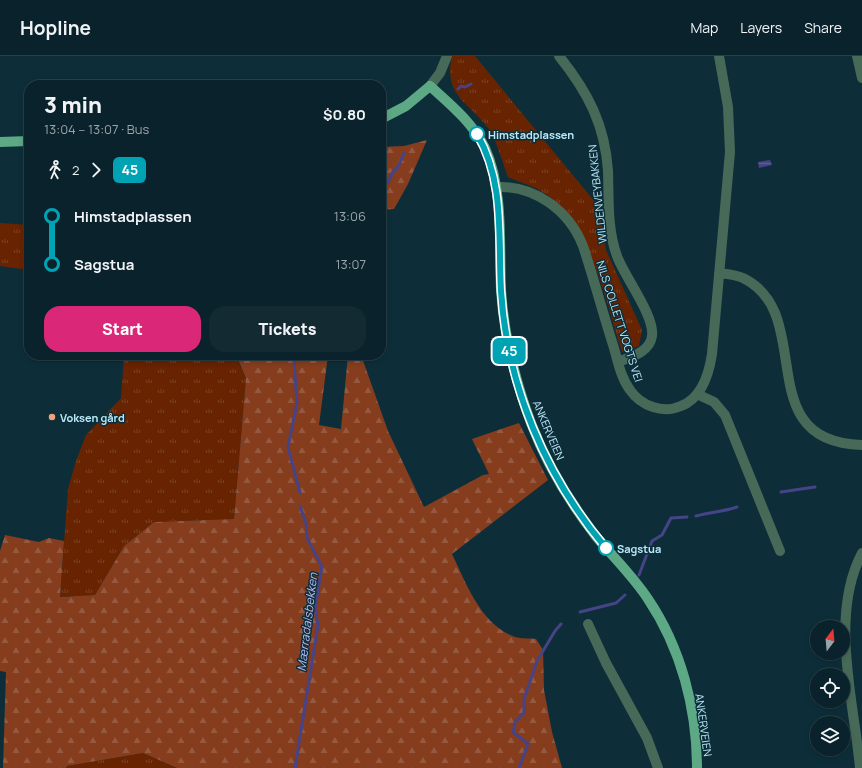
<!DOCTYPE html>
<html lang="en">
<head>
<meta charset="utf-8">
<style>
	:root { --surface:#0a222b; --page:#132a33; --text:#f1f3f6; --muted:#99a4a9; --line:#2a3f47; --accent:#db2777 }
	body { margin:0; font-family:Manrope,sans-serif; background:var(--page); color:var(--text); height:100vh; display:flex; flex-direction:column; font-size:15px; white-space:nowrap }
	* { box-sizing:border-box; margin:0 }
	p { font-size:13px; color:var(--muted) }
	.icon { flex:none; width:22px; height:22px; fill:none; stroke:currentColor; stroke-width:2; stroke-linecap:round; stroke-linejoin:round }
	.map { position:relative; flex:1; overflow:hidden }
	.details { position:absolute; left:24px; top:24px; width:362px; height:280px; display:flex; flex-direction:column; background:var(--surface); border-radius:16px; box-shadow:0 2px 6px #0003,0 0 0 1px var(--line) }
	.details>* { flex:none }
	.badge { padding:0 8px; border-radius:6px; font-size:14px; line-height:26px }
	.needle { width:26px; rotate:16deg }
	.fabs { position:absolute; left:810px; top:564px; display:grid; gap:8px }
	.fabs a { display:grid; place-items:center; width:40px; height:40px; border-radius:50%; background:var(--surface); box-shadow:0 2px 6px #0003,0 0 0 1px var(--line); font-size:20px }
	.map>.badge { position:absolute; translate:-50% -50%; box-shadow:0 0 0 2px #fff }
	.legs { display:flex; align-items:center; gap:6px; height:44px; padding:0 20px; font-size:13px }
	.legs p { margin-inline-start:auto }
	.overview { display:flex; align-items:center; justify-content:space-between; height:68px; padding:0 20px }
	h1 { font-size:22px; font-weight:800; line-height:30px }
	.button { display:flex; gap:8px; margin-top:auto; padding:8px 20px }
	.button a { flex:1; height:46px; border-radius:16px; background:var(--accent); color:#fff; font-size:16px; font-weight:800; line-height:46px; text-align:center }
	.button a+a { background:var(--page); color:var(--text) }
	ul { padding:0 20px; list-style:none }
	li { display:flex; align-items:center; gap:14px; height:48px; font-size:15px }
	li i { display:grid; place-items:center; width:6px; height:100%; margin:0 5px; background:currentColor }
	li i::after { content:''; width:10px; height:10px; margin:-5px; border:3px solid; border-radius:50%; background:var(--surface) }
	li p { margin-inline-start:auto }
	li:first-child i { background:linear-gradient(#0000 50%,currentColor 0) }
	li:last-child i { background:linear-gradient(currentColor 50%,#0000 0) }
	header { display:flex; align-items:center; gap:24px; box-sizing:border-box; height:56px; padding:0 20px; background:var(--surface); border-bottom:1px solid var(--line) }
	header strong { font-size:19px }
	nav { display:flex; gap:22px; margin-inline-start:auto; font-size:14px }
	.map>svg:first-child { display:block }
	.grass { fill:url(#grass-tufts) }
	.forest { fill:url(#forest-firs) }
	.water { fill:url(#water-rules) }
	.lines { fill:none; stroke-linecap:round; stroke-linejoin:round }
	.stream { stroke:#464387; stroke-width:3 }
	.minor { stroke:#476a58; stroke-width:10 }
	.major { stroke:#5da985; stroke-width:10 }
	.line-1-casing { stroke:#fff; stroke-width:9 }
	.line-1 { stroke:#00a3b4; stroke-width:6 }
	.stop-1-dot { fill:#fff; stroke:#00a3b4; stroke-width:2 }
	.poi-dot { fill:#f2a080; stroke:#0d2e39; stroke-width:1.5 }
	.labels { text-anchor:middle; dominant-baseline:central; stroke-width:3; stroke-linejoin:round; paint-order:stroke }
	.stop-label { font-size:11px; font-weight:bold; fill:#bae9f9; stroke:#0d2e39; text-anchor:start }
	.street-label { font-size:11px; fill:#bae9f9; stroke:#0d2e39 }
	.poi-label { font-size:11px; font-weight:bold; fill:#bae9f9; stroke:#0d2e39; text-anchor:start }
	.water-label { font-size:12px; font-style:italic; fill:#b8bbf6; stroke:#0d2e39 }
</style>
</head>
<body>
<header>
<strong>Hopline</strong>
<nav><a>Map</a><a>Layers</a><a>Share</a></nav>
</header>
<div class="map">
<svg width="862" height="712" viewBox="0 0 862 712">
	<defs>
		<pattern id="grass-tufts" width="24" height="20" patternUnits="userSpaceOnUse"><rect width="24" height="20" fill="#682300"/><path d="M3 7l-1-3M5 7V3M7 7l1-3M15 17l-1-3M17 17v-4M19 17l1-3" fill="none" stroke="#7c4326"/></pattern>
		<pattern id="forest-firs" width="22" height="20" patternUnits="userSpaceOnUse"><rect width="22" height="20" fill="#863d1e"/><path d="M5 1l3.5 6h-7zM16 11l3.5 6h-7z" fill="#95593f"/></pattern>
		<pattern id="water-rules" width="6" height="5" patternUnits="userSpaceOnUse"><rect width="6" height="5" fill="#464387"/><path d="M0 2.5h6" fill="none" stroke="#5f5e99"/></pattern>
	</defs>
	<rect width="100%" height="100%" fill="#0d2e39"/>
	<!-- grass -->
	<path class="grass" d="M 452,0 L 475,0 L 599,151 L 606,194 L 642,274 L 639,290 L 622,296 C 606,247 590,166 544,137 C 534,130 519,126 508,121 C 503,108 496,82 488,72 C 468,45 443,40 452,0 Z
		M 0,167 L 29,169 L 29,214 L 0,210 Z
		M 124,299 L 235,299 L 246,322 L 234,463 L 154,466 L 124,490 L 95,539 L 60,541 L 68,433 L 76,405 L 86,379 L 121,342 Z
		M 143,697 L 177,712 L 66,712 L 67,710 Z"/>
	<!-- forest -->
	<path class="forest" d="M 427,84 L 408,128 L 394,153 L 381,154 L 381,91 L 404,90 Z
		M 236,299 L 328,299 L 319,369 L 341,373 L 348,299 L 361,299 L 388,375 L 424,451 L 483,419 L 489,418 L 472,383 L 519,367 L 548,424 L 452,498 C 466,527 481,569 515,581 C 521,583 530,582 536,583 L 543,594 L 544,634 L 552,676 L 562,712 L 177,712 L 143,697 L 67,710 L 66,712 L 3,712 L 6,616 L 0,615 L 0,495 L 5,479 L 39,486 L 49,482 L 64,485 L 60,541 L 95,539 L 124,490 L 154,466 L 234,463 L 246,322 Z"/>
	<!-- water -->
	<path class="water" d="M 770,104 L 772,109 L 759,112 L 758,106 Z"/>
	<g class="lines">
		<!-- stream -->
		<path class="stream" d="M 458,33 L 461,30 L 465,31 L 471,28
			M 381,130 L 388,126 L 394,114 L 397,113 L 404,97
			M 291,299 L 294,305 L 297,347 L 288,391 L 300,437
			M 781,436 L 815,431
			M 696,460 C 709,456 723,456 737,451
			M 639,519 L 652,485 L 662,479 L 671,462 L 687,461
			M 580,556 L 616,547 L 625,539
			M 295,712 L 318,569 L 315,552 L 322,511 L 307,482 L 306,467 L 300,450
			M 519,712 L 528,688 L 513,676 L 515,666 L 524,657 L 524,643 L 537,605 L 555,575 L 561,568"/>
		<!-- minor -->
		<path class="minor" d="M 559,0 C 588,36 605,69 608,115 C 609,143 607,173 617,200 C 624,220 655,260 652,280 C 650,296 631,301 618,306
			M 857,0 L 862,22
			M 430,30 L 440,17 L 447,0
			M 496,131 C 534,129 569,154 583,190 C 594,223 603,258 614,292 C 618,306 621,322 630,334 C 641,350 663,358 681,350 C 702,342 709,318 712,298 L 730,96 L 728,51 L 719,0
			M 719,217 C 727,218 736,219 743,222 C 818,258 748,386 862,389
			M 697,338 L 714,346 L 725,359 L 780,495
			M 588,568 L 606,607 L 647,682 L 658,712
			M 860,712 C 854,645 829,560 862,497"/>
		<!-- major -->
		<path class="major" d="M 381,63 L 406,50 L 430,30 C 451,49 472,66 485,92 C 504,134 499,189 501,234 C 504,280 515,324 531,367 C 546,407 569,445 595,479 C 612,500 633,520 648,543 C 681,592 697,653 697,712
			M 0,86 L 29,85"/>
	</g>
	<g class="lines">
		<!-- line-1 casing -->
		<g class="line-1-casing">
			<path id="line-1" d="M 477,78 C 505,126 498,181 501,235 C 507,329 545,420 606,492"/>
		</g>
		<!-- line-1 -->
		<use href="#line-1" class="line-1"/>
	</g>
	<!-- markers -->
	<g class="stop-1-dot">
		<circle cx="477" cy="78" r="7"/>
		<circle cx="606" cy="492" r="7"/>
	</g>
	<circle class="poi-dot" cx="52" cy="361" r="4"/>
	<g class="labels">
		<!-- stop labels -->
		<g class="stop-label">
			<text x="488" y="78">Himstadplassen</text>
			<text x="617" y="492">Sagstua</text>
		</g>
		<!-- street labels -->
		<g class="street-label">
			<text transform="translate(597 138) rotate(-96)">WILDENVEYBAKKEN</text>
			<text transform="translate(620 265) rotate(72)">NILS COLLETT VOGTS VEI</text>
			<text transform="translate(549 374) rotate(67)">ANKERVEIEN</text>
			<text transform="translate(704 669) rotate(82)">ANKERVEIEN</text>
		</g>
		<!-- poi labels -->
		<g class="poi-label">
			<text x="60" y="361">Voksen gård</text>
		</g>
		<!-- water labels -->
		<g class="water-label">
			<text transform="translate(307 566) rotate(-83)">Mærradalsbekken</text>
		</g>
	</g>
</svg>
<div class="fabs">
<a><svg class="needle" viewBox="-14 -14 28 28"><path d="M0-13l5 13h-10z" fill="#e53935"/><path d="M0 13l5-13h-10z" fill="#99a4a9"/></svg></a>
<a><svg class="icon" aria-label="locate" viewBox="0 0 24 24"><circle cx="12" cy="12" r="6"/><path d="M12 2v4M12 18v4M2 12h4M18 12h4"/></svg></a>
<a><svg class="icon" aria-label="layers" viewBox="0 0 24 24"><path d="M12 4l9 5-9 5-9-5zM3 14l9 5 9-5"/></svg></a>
</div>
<b class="badge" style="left:509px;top:295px;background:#00a3b4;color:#fff">45</b>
<section class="details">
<div class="overview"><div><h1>3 min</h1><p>13:04 – 13:07 · Bus</p></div><b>$0.80</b></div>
<div class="legs"><svg class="icon" aria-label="walk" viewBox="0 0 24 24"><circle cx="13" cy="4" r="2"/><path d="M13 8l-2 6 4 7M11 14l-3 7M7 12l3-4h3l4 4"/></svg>2<svg class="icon" aria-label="forward" viewBox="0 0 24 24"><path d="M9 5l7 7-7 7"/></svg><b class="badge" style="background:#00a3b4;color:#fff">45</b></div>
<ul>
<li><i style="color:#00a3b4"></i><b>Himstadplassen</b><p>13:06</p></li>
<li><i style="color:#00a3b4"></i><b>Sagstua</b><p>13:07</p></li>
</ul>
<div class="button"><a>Start</a><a>Tickets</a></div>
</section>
</div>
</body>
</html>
